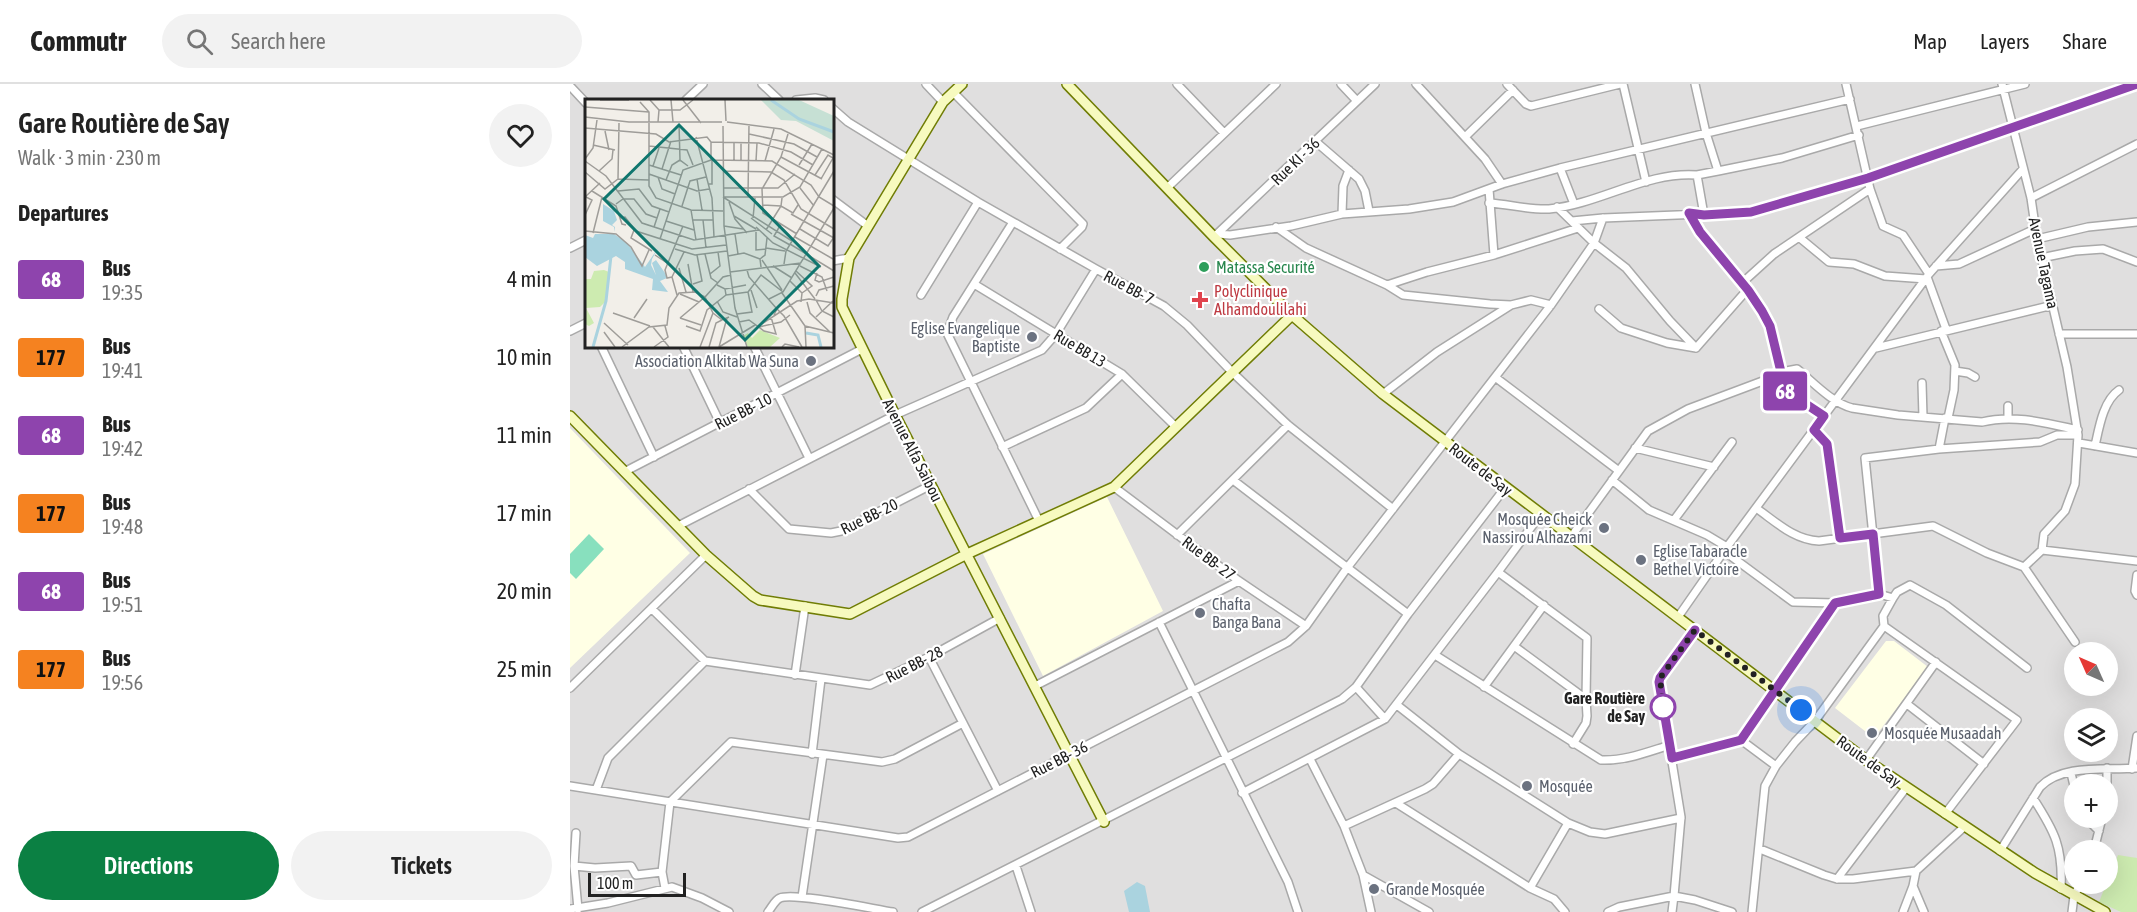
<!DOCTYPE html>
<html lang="en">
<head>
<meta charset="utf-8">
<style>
	:root { --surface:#fff; --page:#f2f2f2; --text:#222; --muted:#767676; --line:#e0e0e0; --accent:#0b8043 }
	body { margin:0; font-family:"Asap Condensed",sans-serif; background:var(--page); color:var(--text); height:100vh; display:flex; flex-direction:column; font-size:22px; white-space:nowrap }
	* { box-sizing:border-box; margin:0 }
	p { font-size:20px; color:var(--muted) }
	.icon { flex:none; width:33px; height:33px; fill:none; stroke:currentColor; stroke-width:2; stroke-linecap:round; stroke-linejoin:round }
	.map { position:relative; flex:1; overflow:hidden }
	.sheet { display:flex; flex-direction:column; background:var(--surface); width:570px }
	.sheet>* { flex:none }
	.badge { padding:0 12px; border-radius:4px; font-size:21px; line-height:39px }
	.needle { width:39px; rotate:315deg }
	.tools { position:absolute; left:1494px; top:558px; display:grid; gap:12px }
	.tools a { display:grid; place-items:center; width:54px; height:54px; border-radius:50%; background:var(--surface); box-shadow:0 6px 24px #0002; font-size:30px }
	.scale { position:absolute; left:18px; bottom:15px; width:98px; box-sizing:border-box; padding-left:6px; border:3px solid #222; border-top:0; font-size:16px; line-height:21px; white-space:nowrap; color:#222; -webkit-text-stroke:4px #fff; paint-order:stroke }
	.you { position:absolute; width:30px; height:30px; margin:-15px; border:4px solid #fff; border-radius:50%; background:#1a73e8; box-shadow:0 0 0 9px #1a73e833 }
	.map>.badge { position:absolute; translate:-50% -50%; box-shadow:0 0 0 3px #fff }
	h2 { padding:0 18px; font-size:22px; line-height:54px }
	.round { display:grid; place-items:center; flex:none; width:63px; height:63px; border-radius:32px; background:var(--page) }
	.summary { display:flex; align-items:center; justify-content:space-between; height:102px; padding:0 18px }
	h1 { font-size:28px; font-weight:600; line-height:45px }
	.button { display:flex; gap:12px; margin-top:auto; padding:12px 18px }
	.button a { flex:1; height:69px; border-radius:36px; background:var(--accent); color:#fff; font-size:24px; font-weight:600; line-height:69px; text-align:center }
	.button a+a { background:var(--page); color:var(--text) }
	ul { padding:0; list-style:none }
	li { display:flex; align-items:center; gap:18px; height:78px; padding:0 18px }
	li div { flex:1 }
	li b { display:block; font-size:22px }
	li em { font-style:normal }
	li .badge { min-width:66px; font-weight:700; text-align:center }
	header { display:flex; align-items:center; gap:36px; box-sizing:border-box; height:84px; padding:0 30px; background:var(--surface); border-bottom:2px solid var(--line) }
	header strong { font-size:28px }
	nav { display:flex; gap:33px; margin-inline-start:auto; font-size:21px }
	.search { width:420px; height:54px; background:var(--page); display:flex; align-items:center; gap:15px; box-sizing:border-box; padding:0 21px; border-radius:33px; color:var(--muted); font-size:22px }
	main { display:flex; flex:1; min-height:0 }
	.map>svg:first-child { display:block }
	.residential { fill:#e0dfdf; fill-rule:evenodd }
	.education { fill:#ffffe5 }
	.grass { fill:#cdebb0 }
	.pitch { fill:#88e0be }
	.water { fill:#aad3df }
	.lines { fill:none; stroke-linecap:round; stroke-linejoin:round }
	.street-casing { stroke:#a9a9a9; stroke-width:10 }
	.secondary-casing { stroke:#707d05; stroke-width:12 }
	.street { stroke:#fff; stroke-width:7 }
	.secondary { stroke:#f7fabf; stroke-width:9 }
	.line-casing { stroke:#fff; stroke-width:14 }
	.line { stroke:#8e44ad; stroke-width:9 }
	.walk { stroke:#222; stroke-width:6; stroke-dasharray:0 10.8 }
	.leisure-dot { fill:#2e9e5b; stroke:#fff; stroke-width:2 }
	.health-dot { fill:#e0444e; stroke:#fff; stroke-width:2 }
	.worship-dot { fill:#6b7280; stroke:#fff; stroke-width:2 }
	.stop-dot { fill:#fff; stroke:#8e44ad; stroke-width:3 }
	.labels { text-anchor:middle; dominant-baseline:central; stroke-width:4.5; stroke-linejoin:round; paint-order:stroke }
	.street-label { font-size:16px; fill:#222; stroke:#fff }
	.leisure-label { font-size:16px; fill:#27864d; stroke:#fff; text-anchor:start }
	.health-label { font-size:16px; fill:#be3a42; stroke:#fff; text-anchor:start }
	.worship-label { font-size:16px; fill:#5b616d; stroke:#fff; text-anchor:start }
	.stop-label { font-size:16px; font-weight:bold; fill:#222; stroke:#fff; text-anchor:end }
	.inset-river { fill:none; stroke:#aad3df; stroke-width:3 }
	.inset-road { fill:none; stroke:#9f9d99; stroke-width:1.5 }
	.view { fill:#0f766e; fill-opacity:0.15; stroke:#0f766e; stroke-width:3 }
	.inset-edge { fill:none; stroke:#222; stroke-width:3 }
</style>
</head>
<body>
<header>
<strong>Commutr</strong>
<div class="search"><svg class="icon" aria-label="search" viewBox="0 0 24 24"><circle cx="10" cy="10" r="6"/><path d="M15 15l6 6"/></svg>Search here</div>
<nav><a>Map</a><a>Layers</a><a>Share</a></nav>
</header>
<main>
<section class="sheet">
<div class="summary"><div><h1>Gare Routière de Say</h1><p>Walk · 3 min · 230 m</p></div><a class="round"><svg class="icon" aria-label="heart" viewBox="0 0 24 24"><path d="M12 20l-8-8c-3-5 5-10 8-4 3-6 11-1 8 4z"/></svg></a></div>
<h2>Departures</h2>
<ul>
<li><span class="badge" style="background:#8e44ad;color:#fff">68</span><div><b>Bus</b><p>19:35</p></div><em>4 min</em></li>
<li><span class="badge" style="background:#f58220;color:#111">177</span><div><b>Bus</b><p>19:41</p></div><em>10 min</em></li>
<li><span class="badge" style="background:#8e44ad;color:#fff">68</span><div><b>Bus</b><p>19:42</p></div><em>11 min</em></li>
<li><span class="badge" style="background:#f58220;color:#111">177</span><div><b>Bus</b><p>19:48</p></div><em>17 min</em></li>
<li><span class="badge" style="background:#8e44ad;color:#fff">68</span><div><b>Bus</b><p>19:51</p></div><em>20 min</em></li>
<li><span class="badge" style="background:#f58220;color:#111">177</span><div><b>Bus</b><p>19:56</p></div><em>25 min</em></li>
</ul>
<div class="button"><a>Directions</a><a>Tickets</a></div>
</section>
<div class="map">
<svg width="1567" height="828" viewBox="0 0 1567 828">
	<rect width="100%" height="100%" fill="#f2efe9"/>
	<!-- residential -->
	<path class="residential" d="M 0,0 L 1567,0 L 1567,828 L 0,828 ZM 16,16 L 262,16 L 262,262 L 16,262 ZM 1504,568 L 1538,568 L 1538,602 L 1504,602 ZM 1504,634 L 1538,634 L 1538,668 L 1504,668 ZM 1504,700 L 1538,700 L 1538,734 L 1504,734 ZM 1504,766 L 1538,766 L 1538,800 L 1504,800 Z"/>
	<!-- education -->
	<path class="education" d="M 0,344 L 120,469 L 0,584 Z
		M 537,413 L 593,527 L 473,592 L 413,470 Z
		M 1316,557 L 1324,557 L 1358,583 L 1304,654 L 1265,624 Z"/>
	<!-- grass -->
	<path class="grass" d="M 1548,771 L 1567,774 L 1567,828 L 1551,828 L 1529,818 Z"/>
	<!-- pitch -->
	<path class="pitch" d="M 19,450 L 34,465 L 6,495 L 0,489 L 0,470 Z"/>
	<!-- water -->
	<path class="water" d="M 567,798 L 575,802 L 580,828 L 559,828 L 554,807 Z"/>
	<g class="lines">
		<!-- street casing -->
		<g class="street-casing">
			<path id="street" d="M 192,0 L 209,16
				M 356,0 L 373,18
				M 607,0 L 654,49
				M 771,0 L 787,17
				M 846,0 L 915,75 L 932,100
				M 937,0 L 956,20 L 961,22 L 1050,0
				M 1053,0 L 1076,98
				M 1125,0 L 1136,49 L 1148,87 L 1212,74 L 1289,51
				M 1276,0 L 1300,105 L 1313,142 L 1333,151 L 1359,190
				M 1432,0 L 1461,114 L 1467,155 L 1497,283 L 1508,351 L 1505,400 L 1495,427 L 1474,450 L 1472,466
				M 0,2 L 16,19
				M 383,8 L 513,140 L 512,143 L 490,165
				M 116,16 L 133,0
				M 226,16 L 245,14 L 254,16
				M 262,24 L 278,38 L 408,118 L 526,185 L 594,222 L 617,241 L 662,288 L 718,341 L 823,425
				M 1287,42 L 1455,0
				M 895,53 L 943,6
				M 745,57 L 789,95 L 795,107 L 799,127
				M 990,84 L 1004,120
				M 597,104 L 706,0
				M 919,105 L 924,171
				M 1461,114 L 1567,60
				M 262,115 L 298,142
				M 919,119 C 938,120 959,126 979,125 C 1030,120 1077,87 1127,91
				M 987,123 L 1024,159 L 1056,184 L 1100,237 L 1126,264 L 1177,206
				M 1119,129 L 1130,148 L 1172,199 L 1192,227 L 1200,242 L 1211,288
				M 772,130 L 773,102 L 779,86
				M 1134,131 L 1127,91 L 1148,87
				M 1002,137 L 1033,134 L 1181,128 L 1298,94 L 1567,1
				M 443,138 L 383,233 L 377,249 L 469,437
				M 706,143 L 736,164 L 817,201 L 833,211 L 920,220 L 941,221 L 961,216 L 981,221
				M 648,150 L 660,151 L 721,142 L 772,130 L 839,125 L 883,118 L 932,100 L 990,84 L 1280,15
				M 646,151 L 805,0
				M 1230,154 L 1259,178 L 1284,180 L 1315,192 L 1356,195
				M 1467,155 L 1518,143 L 1567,138
				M 0,164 L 16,156
				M 1471,174 L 1505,167 L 1533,165 L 1567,178
				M 262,177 L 279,174
				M 1366,182 L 1389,180 L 1465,145
				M 1357,193 L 1376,245
				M 1172,199 L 1204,170 L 1300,105
				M 404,200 L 552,290 L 606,343
				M 817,201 L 857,188 L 924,171 L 1008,144
				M 351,211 L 408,118
				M 1029,225 L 1051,244 L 1097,259 L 1126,264
				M 0,247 L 16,239
				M 1371,247 L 1385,281 L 1384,306 L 1378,334
				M 1489,250 L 1567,250
				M 31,262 L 84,373
				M 113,262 L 150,339
				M 184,262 L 239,374
				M 1306,264 L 1483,221
				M 1385,287 L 1398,289 L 1405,293
				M 925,293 L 1049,387
				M 1352,299 L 1353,333
				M 813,310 L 867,268 L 941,221
				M 1438,322 L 1438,334
				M 1254,332 L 1198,295 L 1211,288 L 1227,285 C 1243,298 1262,319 1282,324 L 1328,331 L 1412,338 C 1444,330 1476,339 1508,346
				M 1244,346 L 1257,360 L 1270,454
				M 1509,359 L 1567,369
				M 1525,362 C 1529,344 1533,317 1549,306
				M 432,363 L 516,324 L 552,290
				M 1065,364 L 1144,383
				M 1369,365 L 1375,334
				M 54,388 L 292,265
				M 663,396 L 838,530
				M 1042,396 L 1079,426 L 1137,451 L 1157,463
				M 544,403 L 669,497 L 736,542
				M 179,405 L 219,445 L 261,449 L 271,447 L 361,401
				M 1186,424 C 1206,438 1224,456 1249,457 L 1363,442 L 1417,469 L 1454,483 L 1472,466 L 1567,477
				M 1104,436 L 1162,358
				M 108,442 L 325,331 L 472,266 L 486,250 L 526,185
				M 607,451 L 718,341
				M 1001,453 L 1078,347 L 1118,325 L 1198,295
				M 1154,467 L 1223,518 L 1265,519 L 1309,510 L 1323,514 L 1313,532 L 1314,542 L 1245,637 L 1225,658 L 1206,682
				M 1454,483 L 1505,558
				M 928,488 L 1017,554 L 1016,615 L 1017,632 L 1016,639 L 1003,660
				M 1567,491 L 1565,507 L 1567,511
				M 1309,510 L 1295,374 L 1369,365 L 1470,358 L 1487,351 L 1508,351
				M 1323,514 L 1327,508 L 1340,501 L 1376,521 L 1457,584
				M 82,525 L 135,577
				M 1108,533 L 1154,467 L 1359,190 L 1453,85
				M 589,538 L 718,798 L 728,828
				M 1314,542 L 1447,636 L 1375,730
				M 944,562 L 1016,615
				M 865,571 L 1031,676 C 1055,677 1077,668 1100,661
				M 359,573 L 428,707
				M 225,591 L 235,522
				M 465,602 L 669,497
				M 786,603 L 815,635
				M 914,603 L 974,521
				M 0,604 L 136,471
				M 1337,620 L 1414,680
				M 827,621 L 889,670 L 998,739 L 960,804
				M 1171,656 L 1206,682 L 1195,702 L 1182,828
				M 242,670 L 251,595
				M 1102,674 L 1171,656 L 1265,519
				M 740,675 L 774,742 L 793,791 L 801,828
				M 1296,676 L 1366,578
				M 1537,684 L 1537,700
				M 1562,685 L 1567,652
				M 1501,689 L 1504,702
				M 0,702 L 328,754 L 338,753 L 718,558 L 736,542 L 777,484 L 981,221 L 1024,159 L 1033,134
				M 26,706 L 38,674 L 135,577 L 300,601 L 359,573 L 430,534
				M 672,709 L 815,635 L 928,488 L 971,430
				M 1463,714 C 1485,748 1493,763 1491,805
				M 826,719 L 960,804 L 984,815 L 995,828
				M 1516,734 L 1529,747
				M 998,739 L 1020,748 L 1035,750 L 1111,734
				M 774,742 L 855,705 L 863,700 L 889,670
				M 1190,765 L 1254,791 L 1267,795 L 1283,795 L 1346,787 L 1394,743
				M 1524,766 L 1532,734
				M 1430,767 L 1470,703 C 1493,679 1538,687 1567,684
				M 4,782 L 6,749
				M 446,782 L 461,828
				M 92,788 L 100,718 L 161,658 L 312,678 L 325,675 L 393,639
				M 793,791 L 859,828
				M 1267,795 L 1336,704
				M 1343,802 L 1354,828
				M 232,813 L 253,671
				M 0,825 L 38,819 L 102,803 L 132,814 L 159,828
				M 8,825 L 4,782 L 25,784 L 61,782 L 66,791 L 92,788 L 95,804
				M 198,828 C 202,823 205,816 210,814 C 224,808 303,825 323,828
				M 352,828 L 772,615 L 786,603 L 838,530 L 935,404
				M 1038,828 L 1049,823 L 1104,812 L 1111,733 L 1089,598 L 1090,594 L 1125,547
				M 1102,828 L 1104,812 L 1125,816 L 1162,828
				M 1333,828 L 1343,802 L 1346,787
				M 1502,828 L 1504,812 L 1510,800"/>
		</g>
		<!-- secondary casing -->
		<g class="secondary-casing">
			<path id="secondary" d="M 392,0 L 373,18 L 279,174 L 272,215 L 272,223 L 325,331 L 534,738
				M 497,0 L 644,153 L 722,231 L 813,310 L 1296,676 L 1465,789 L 1535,828
				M 0,332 L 136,471 L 183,512 L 190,516 L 280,530 L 397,470 L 544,403 L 722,231"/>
		</g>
		<!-- street -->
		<use href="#street" class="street"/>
		<!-- secondary -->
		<use href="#secondary" class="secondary"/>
	</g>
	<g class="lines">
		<!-- line casing -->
		<g class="line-casing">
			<path id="line" d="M 1125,546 L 1090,594 L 1089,598 L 1102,674 L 1171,656 L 1265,519 L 1309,510 L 1303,450 L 1270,454 L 1257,360 L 1244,346 L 1254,332 L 1198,295 L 1211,288 L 1200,242 L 1192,227 L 1178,206 L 1130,148 L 1119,129 L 1134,131 L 1181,128 L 1298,94 L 1567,0"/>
		</g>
		<!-- line -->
		<use href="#line" class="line"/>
		<!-- walk -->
		<path class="walk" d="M 1093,623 L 1090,594 L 1125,546 L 1231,626"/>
	</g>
	<!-- markers -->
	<circle class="leisure-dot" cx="634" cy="183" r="6"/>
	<path class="health-dot" d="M627 207h6v6h6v6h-6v6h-6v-6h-6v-6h6z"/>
	<g class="worship-dot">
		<circle cx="462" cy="253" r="6"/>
		<circle cx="241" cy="277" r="6"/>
		<circle cx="1034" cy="444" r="6"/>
		<circle cx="1071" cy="476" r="6"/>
		<circle cx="630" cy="529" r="6"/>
		<circle cx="1302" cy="649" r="6"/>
		<circle cx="957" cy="702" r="6"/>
		<circle cx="804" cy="805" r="6"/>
	</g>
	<circle class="stop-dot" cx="1093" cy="623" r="12"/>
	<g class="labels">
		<!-- street labels -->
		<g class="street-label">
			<text transform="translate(725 77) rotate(-44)">Rue KI - 36</text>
			<text transform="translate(1474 179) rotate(78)">Avenue Tagama</text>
			<text transform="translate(559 203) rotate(28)">Rue BB- 7</text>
			<text transform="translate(510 264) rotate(31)">Rue BB 13</text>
			<text transform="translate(173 327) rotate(-27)">Rue BB- 10</text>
			<text transform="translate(343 366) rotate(63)">Avenue Alfa Saibou</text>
			<text transform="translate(911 385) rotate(38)">Route de Say</text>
			<text transform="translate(299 432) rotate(-26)">Rue BB- 20</text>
			<text transform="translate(639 474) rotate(37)">Rue BB- 27</text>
			<text transform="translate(344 580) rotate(-27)">Rue BB- 28</text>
			<text transform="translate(489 675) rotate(-27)">Rue BB- 36</text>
			<text transform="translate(1299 677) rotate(36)">Route de Say</text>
		</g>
		<!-- leisure labels -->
		<g class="leisure-label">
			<text x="646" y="183">Matassa Securité</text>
		</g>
		<!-- health labels -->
		<g class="health-label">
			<text x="644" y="207">Polyclinique<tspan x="644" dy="18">Alhamdoulilahi</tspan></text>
		</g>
		<!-- worship labels -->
		<g class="worship-label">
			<text x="450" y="244" text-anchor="end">Eglise Evangelique<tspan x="450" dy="18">Baptiste</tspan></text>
			<text x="229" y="277" text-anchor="end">Association Alkitab Wa Suna</text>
			<text x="1022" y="435" text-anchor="end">Mosquée Cheick<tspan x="1022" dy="18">Nassirou Alhazami</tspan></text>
			<text x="1083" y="467">Eglise Tabaracle<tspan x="1083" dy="18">Bethel Victoire</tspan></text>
			<text x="642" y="520">Chafta<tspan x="642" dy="18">Banga Bana</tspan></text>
			<text x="1314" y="649">Mosquée Musaadah</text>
			<text x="969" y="702">Mosquée</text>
			<text x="816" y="805">Grande Mosquée</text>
		</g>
		<!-- stop labels -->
		<g class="stop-label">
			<text x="1075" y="614">Gare Routière<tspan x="1075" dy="18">de Say</tspan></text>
		</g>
	</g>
	<!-- overview -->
	<g transform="translate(15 15)">
		<rect width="249" height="249" fill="#f2efe9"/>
		<path d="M 19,171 L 24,173 L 20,203 L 15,208 L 1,209 L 9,224 L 4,227 L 0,225 L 0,180 L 6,180 L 9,172 ZM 175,231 L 195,239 L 185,248 L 163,248 L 158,237 L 163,234 L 167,239 Z" fill="#cdebb0"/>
		<path d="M 176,1 L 214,1 L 249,17 L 249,42 L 211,22 L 196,21 Z" fill="#c6e0d4"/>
		<path d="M 18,105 L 29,112 L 32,121 L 27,126 L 30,128 L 29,133 L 29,128 L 18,122 ZM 10,135 L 29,135 L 42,144 L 60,168 L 73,149 L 67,160 L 66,166 L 71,176 L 67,164 L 71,161 L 80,174 L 82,179 L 75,182 L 83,193 L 67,191 L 68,180 L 40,170 L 40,163 L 31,157 L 12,167 L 0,158 L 0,136 L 8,139 Z" fill="#aad3df"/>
		<path class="inset-river" d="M 186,1 L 214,20 L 249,33M 221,234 L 233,236 L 236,248M 8,248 L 21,202 L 26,157"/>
		<path class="inset-road" d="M 15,1 L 44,1M 65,1 L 74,11 L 73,23M 86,1 L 88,23M 98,1 L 116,24M 140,1 L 141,22M 55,3 L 64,13 L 64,23M 0,8 L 64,13M 74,11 L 95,11 L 108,1M 0,18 L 44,23 L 137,23M 142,23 L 196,30 L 249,56M 64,24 L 64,87 L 71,99 L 106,111 L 138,112M 94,25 L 95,61 L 103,67M 138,27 L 139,127 L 150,209 L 162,248M 0,29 L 71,35 L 84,43 L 122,38 L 126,43 L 126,61M 20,32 L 24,51M 164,35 L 209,45 L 232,58M 203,35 L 196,58 L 177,90 L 178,114 L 212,135M 111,38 L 127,99 L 129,138M 126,43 L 174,44 L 206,53 L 228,66M 8,46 L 30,51M 64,47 L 102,51 L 108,66M 196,58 L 237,80M 0,60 L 8,49 L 12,21M 0,62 L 21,77 L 57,124 L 109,141 L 174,131M 149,62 L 149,43M 156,62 L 156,43M 171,62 L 172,44M 180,62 L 189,30M 64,66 L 96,76M 214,66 L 227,45M 68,67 L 74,49M 77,70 L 86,42M 14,72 L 27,60 L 28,51M 138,72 L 186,73 L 199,81 L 216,110 L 249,130M 0,73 L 20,90 L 33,80 L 64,81M 64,75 L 112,92 L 124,90M 230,76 L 243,56 L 248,59 L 236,80M 73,78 L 77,90 L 90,95M 33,80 L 34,24M 112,80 L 117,111M 81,81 L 87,66 L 95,61M 123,85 L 127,85 L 127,61M 139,89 L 193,89 L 210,75M 215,89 L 229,107M 7,92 L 31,107 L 37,125 L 41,126M 33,92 L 54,90 L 67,107 L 84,113M 0,98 L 15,84M 138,98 L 198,98 L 215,88 L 237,50M 138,98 L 207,142M 163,98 L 164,25M 144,103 L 150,120 L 162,134M 31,105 L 38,100 L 49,100 L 61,115 L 72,119M 178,106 L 196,107 L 208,114 L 213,106M 97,107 L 105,82 L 121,78M 106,111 L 111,141M 206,115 L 249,139M 0,116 L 7,101 L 1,98M 149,117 L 171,130M 35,119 L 40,118 L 51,132 L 107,150 L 141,146M 166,119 L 187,135M 168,119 L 170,99M 108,121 L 128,121M 118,121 L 121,149M 81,122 L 109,131M 196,125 L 189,137 L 205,146M 139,127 L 158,130M 69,128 L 75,110M 171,128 L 188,144 L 236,168M 215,130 L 243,147 L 249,138M 49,131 L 46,139 L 67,152M 181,131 L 196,107 L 197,99M 0,132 L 31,135 L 46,148 L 57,167 L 64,151M 171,133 L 171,151 L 181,150M 8,134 L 17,98M 150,135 L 153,155M 210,138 L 248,160M 75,140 L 98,71 L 126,61 L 187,62 L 226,86 L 234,98 L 249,107M 205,145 L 249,172M 181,149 L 200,152M 90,150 L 110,156 L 142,152M 120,155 L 126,179 L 133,184M 70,156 L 85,166M 143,157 L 159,154 L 175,160M 177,161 L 197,191M 103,165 L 108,193M 199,165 L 201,152 L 249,72M 188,167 L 207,179M 215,167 L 237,178 L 242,192M 176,168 L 175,160 L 180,156 L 182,139M 94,169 L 101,193M 162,171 L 164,178 L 192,210M 211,172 L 227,187 L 217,194M 145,173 L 216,164M 210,174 L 230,200M 232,174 L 230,181 L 234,183 L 249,178M 125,175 L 135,167 L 133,153M 87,178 L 82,179 L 80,171 L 98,127M 205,182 L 217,194 L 216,203M 108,185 L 117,182 L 112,156M 132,186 L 140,190 L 161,186M 166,191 L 172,209M 197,194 L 220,227 L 249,234M 95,195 L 114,203M 92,196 L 87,178 L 99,153M 141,196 L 163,193M 231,197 L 234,191 L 249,187M 184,200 L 198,193 L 249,109M 231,201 L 237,212 L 249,218M 132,202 L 138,213 L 152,218M 222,203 L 225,214 L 245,233M 28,214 L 65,227M 152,215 L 167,213 L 163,193 L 176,176 L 198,193M 189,216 L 192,210 L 199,217 L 217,248M 231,218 L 248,202M 49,219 L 62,200M 95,219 L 120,198 L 128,214 L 137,221 L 144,218M 95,219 L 116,226M 154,223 L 164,221 L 179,232 L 191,235 L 186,218M 19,224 L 43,246M 101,227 L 115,232 L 122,211 L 141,196 L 140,190M 220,227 L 221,248M 68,228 L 84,248M 172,228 L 212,202 L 224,200 L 249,204M 174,228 L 196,223 L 205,216M 19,233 L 30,248M 37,248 L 64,228 L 82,226 L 84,209 L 94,194 L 110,193 L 120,198 L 138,178 L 146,176M 69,248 L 83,238 L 80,227M 115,248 L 128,214M 124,248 L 131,224 L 137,221M 134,248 L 170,226M 134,248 L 142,219M 197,248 L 200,245 L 214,248"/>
		<path class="view" d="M 94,26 L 234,167 L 160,241 L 19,100 Z"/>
		<rect width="249" height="249" class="inset-edge"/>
	</g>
</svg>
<div class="tools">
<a><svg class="needle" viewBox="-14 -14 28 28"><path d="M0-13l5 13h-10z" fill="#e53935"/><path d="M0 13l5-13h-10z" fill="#767676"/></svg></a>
<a><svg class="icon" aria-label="layers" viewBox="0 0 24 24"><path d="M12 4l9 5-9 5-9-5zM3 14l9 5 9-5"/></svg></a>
<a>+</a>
<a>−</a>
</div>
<div class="scale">100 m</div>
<div class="you" style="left:1231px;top:626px"></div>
<b class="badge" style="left:1215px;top:307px;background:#8e44ad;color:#fff">68</b>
</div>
</main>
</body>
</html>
